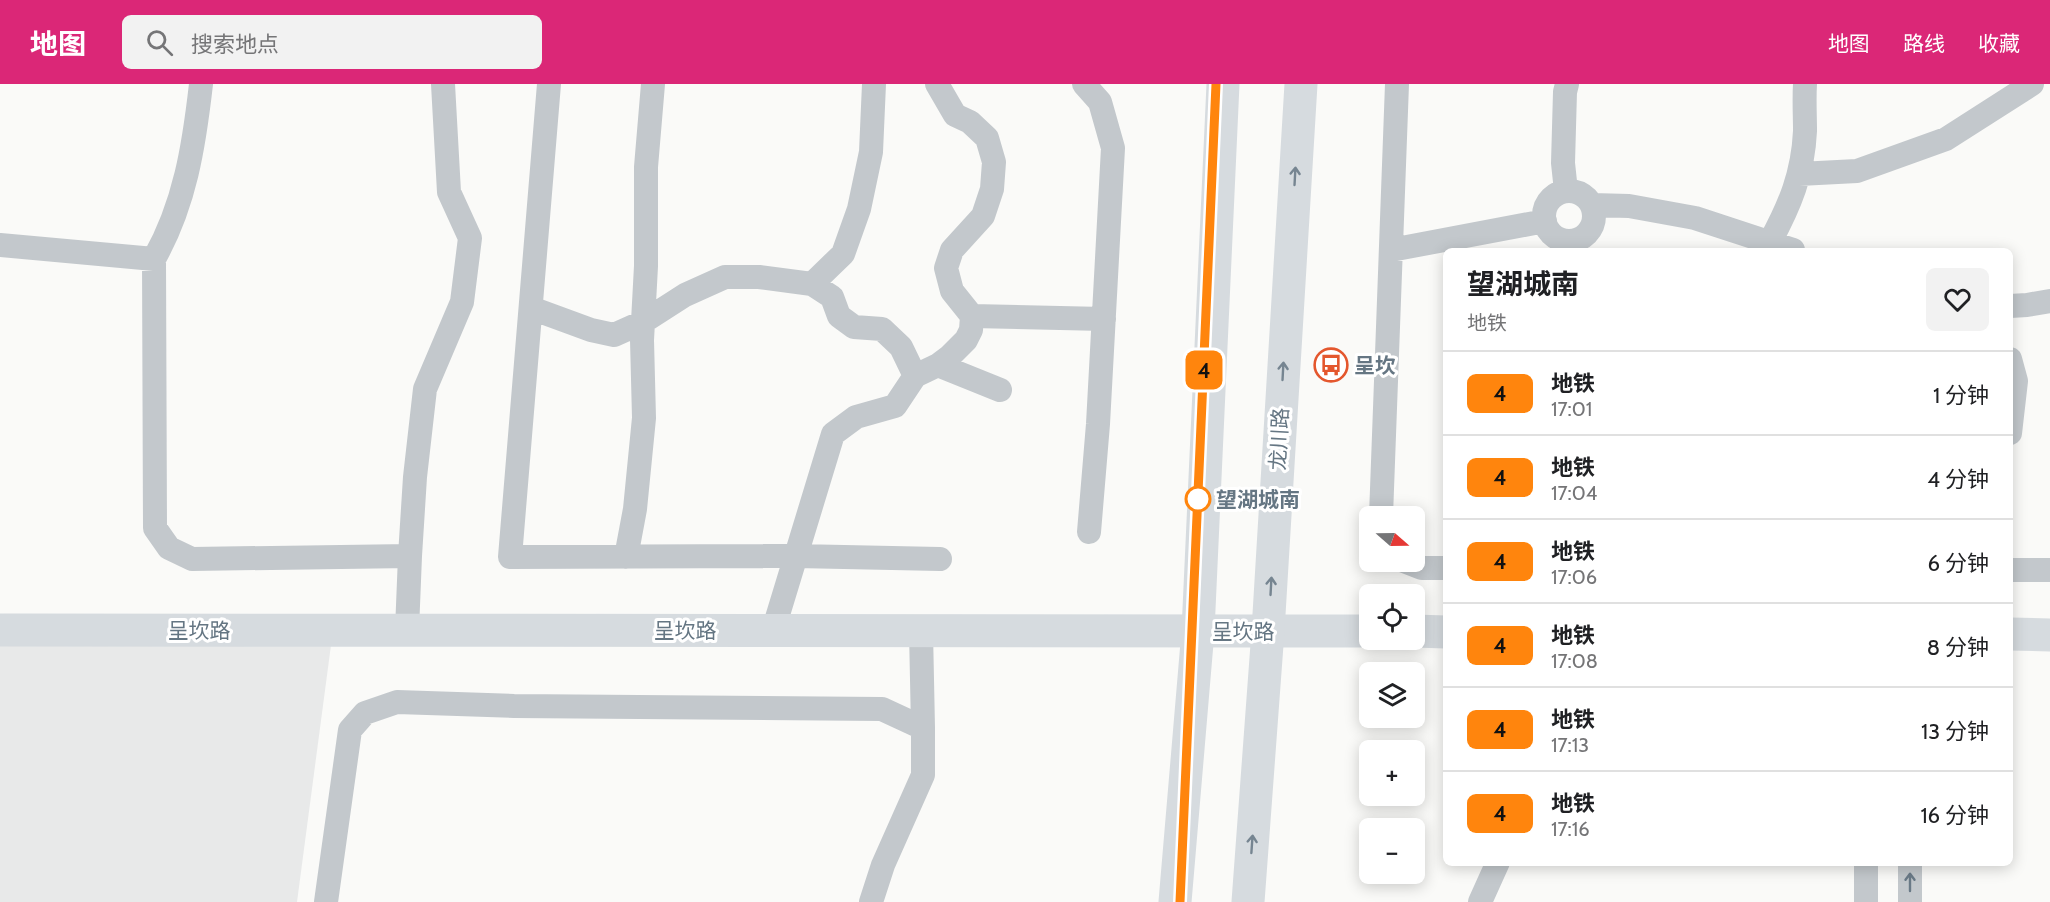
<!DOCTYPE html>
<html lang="zh">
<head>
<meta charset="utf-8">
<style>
	:root { --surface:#fff; --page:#f2f2f2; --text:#202124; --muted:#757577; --line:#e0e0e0; --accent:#db2777 }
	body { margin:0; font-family:Cabin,"Noto Sans SC",sans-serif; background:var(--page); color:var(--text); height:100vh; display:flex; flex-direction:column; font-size:22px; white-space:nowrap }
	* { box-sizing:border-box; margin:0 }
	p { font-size:20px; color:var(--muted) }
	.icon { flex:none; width:33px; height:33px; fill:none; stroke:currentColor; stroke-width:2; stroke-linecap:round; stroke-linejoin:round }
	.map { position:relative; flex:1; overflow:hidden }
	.side { position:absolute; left:1443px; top:164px; width:570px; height:618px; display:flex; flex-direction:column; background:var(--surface); border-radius:9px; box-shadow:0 3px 15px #0003 }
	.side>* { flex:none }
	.badge { padding:0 12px; border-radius:9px; font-size:21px; line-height:39px }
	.needle { width:39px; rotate:110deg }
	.controls { position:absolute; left:1359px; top:422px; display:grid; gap:12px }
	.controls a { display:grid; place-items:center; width:66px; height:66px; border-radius:9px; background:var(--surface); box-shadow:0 3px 15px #0003; font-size:30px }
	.map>.badge { position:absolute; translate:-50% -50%; box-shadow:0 0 0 3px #fff }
	.round { display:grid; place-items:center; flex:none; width:63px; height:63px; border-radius:9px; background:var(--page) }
	.summary { display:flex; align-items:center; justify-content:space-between; height:102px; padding:0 24px }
	h1 { font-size:28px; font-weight:700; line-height:45px }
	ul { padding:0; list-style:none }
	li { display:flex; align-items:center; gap:18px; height:84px; padding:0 24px; border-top:2px solid var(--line) }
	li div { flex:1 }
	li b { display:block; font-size:22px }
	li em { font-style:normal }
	li .badge { min-width:66px; font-weight:700; text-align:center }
	header { display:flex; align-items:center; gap:36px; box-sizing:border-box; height:84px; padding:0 30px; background:var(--accent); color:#fff }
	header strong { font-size:28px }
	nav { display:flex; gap:33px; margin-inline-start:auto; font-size:21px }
	.search { width:420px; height:54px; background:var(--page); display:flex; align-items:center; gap:15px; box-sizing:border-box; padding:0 21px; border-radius:9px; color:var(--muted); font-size:22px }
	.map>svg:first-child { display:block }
	.built { fill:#e8e9e9 }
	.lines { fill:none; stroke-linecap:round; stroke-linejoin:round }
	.street { stroke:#c3c8cc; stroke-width:24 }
	.secondary { stroke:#d6dbdf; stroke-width:33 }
	.highway { stroke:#d6dbdf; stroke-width:33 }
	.oneway { stroke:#768591 }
	.oneway2 { stroke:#6a7a87 }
	.line-casing { stroke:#fff; stroke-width:14 }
	.line { stroke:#ff850d; stroke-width:9 }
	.stop-dot { fill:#fff; stroke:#ff850d; stroke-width:3 }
	.labels { text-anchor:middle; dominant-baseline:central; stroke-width:6; stroke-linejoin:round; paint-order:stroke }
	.poi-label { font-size:21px; font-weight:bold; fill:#657683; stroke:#fff; text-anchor:start }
	.street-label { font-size:21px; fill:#657683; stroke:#fff }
	.stop-label { font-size:21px; font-weight:bold; fill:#657683; stroke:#fff; text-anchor:start }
</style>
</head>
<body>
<header>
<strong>地图</strong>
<div class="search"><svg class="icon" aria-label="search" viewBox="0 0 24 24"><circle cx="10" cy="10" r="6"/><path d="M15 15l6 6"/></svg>搜索地点</div>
<nav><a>地图</a><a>路线</a><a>收藏</a></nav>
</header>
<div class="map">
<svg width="2050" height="818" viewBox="0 0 2050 818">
	<rect width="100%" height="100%" fill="#fafaf8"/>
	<!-- built -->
	<path class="built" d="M 0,546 L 333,546 L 297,818 L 0,818 Z"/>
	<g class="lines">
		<!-- street -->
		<path class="street" d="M 201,0 C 194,62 185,120 154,175 L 155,444 L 169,464 L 192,475 L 410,472 L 415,393 L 425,305 L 462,218 L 470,154 L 449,108 L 443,0
			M 549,0 L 510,473 L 796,472 L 940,475
			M 1084,0 L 1100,18 L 1113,64 L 1098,340 L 1089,448
			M 1799,90 L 1857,87 L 1946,55 L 2032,0
			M 1566,107 L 1563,79 L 1565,8 L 1567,0
			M1544 132a25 25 0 1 1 50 0a25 25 0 1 1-50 0Z
			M 1592,121 L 1629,122 L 1695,134 L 1793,166
			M 1770,158 C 1790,121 1803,90 1805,47 C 1805,31 1804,16 1805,0
			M 0,161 L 154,175
			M 1391,166 L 1545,137
			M 812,200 L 843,170 L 859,125 L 871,68 L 874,0
			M 2010,222 L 2027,221 L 2050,217
			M 531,224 L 591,246 L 614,251 L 643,238 L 685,211 L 725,193 L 759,193 L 812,200 L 832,213 L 839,232 L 854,243 L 882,245 L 901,263 L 915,292
			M 972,232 L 1104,235
			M 2010,275 L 2016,297 L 2010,349
			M 938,281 L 1000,306
			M 1381,432 L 1397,0
			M 626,473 L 635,425 L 644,334 L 642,256 L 646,182 L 646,83 L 653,0
			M 1404,477 L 1422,484 L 1446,484
			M 2010,486 L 2050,486
			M 407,546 L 410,472
			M 773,547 L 833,350 L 856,333 L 895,322 L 915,292 L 938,281 L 950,272 L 966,256 L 971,246 L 972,232 L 952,207 L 946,184 L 952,166 L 983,132 L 992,105 L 994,78 L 987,54 L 970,38 L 955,31 L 937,0
			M 921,547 L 923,644
			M 326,818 L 350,646 L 365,629 L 397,618 L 514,622 L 882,625 L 923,644 L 923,691 L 883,781 L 871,818
			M 1480,818 L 1498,778
			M 1866,818 L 1866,778
			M 1910,818 L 1910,778"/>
		<!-- secondary -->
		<path class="secondary" d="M 0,546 L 1370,547
			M 1414,547 L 1446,548
			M 2010,550 L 2050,551"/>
		<!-- highway -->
		<path class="highway" d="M 1175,818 L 1198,547 L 1223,0
			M 1248,818 L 1268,547 L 1301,0"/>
	</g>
	<!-- one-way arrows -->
	<defs><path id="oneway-shaft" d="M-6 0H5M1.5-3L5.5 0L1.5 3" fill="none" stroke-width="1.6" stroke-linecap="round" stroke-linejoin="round" transform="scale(1.5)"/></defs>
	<g class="oneway">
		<use href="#oneway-shaft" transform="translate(1295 92) rotate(-87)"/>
		<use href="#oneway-shaft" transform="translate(1283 287) rotate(-87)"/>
		<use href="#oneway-shaft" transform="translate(1271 502) rotate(-87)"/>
		<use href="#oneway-shaft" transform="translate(1252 760) rotate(-86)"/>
	</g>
	<use class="oneway2" href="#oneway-shaft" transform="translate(1910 798) rotate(-90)"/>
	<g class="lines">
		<!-- line casing -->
		<g class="line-casing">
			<path id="line" d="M 1180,818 L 1216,0"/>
		</g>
		<!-- line -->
		<use href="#line" class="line"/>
	</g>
	<!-- icons -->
	<defs>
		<g id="bus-ring" transform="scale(1.725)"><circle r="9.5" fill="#fff" stroke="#e4572e" stroke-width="1.5"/><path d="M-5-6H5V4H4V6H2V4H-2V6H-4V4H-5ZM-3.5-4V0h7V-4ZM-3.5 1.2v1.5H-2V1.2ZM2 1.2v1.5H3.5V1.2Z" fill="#e4572e"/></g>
	</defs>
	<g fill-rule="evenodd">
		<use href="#bus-ring" x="1331" y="281"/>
	</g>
	<!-- markers -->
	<circle class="stop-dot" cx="1198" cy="415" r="12"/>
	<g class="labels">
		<!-- poi labels -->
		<g class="poi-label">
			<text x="1354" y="281">呈坎</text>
		</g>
		<!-- street labels -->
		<g class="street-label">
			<text transform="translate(1279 355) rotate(-87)">龙川路</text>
			<text x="199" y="546">呈坎路</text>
			<text x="685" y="546">呈坎路</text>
			<text x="1243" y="547">呈坎路</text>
		</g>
		<!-- stop labels -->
		<g class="stop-label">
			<text x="1216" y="415">望湖城南</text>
		</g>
	</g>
</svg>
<div class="controls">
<a><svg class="needle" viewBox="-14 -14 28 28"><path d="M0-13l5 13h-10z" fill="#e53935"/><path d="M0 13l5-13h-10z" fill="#757577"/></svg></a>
<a><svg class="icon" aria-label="locate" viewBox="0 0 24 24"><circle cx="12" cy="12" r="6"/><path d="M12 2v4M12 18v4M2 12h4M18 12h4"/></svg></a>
<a><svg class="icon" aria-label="layers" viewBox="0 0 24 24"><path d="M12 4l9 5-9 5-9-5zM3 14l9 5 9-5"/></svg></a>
<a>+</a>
<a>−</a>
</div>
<b class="badge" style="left:1204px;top:286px;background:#ff850d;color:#111">4</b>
<section class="side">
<div class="summary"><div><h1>望湖城南</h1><p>地铁</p></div><a class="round"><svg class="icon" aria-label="heart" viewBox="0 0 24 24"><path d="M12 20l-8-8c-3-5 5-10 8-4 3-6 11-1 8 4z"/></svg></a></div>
<ul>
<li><span class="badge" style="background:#ff850d;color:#111">4</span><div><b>地铁</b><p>17:01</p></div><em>1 分钟</em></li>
<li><span class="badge" style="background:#ff850d;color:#111">4</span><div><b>地铁</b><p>17:04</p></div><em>4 分钟</em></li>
<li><span class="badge" style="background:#ff850d;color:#111">4</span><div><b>地铁</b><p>17:06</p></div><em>6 分钟</em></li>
<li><span class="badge" style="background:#ff850d;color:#111">4</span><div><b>地铁</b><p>17:08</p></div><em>8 分钟</em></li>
<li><span class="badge" style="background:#ff850d;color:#111">4</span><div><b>地铁</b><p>17:13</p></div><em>13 分钟</em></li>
<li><span class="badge" style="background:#ff850d;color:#111">4</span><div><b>地铁</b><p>17:16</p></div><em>16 分钟</em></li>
</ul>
</section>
</div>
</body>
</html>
